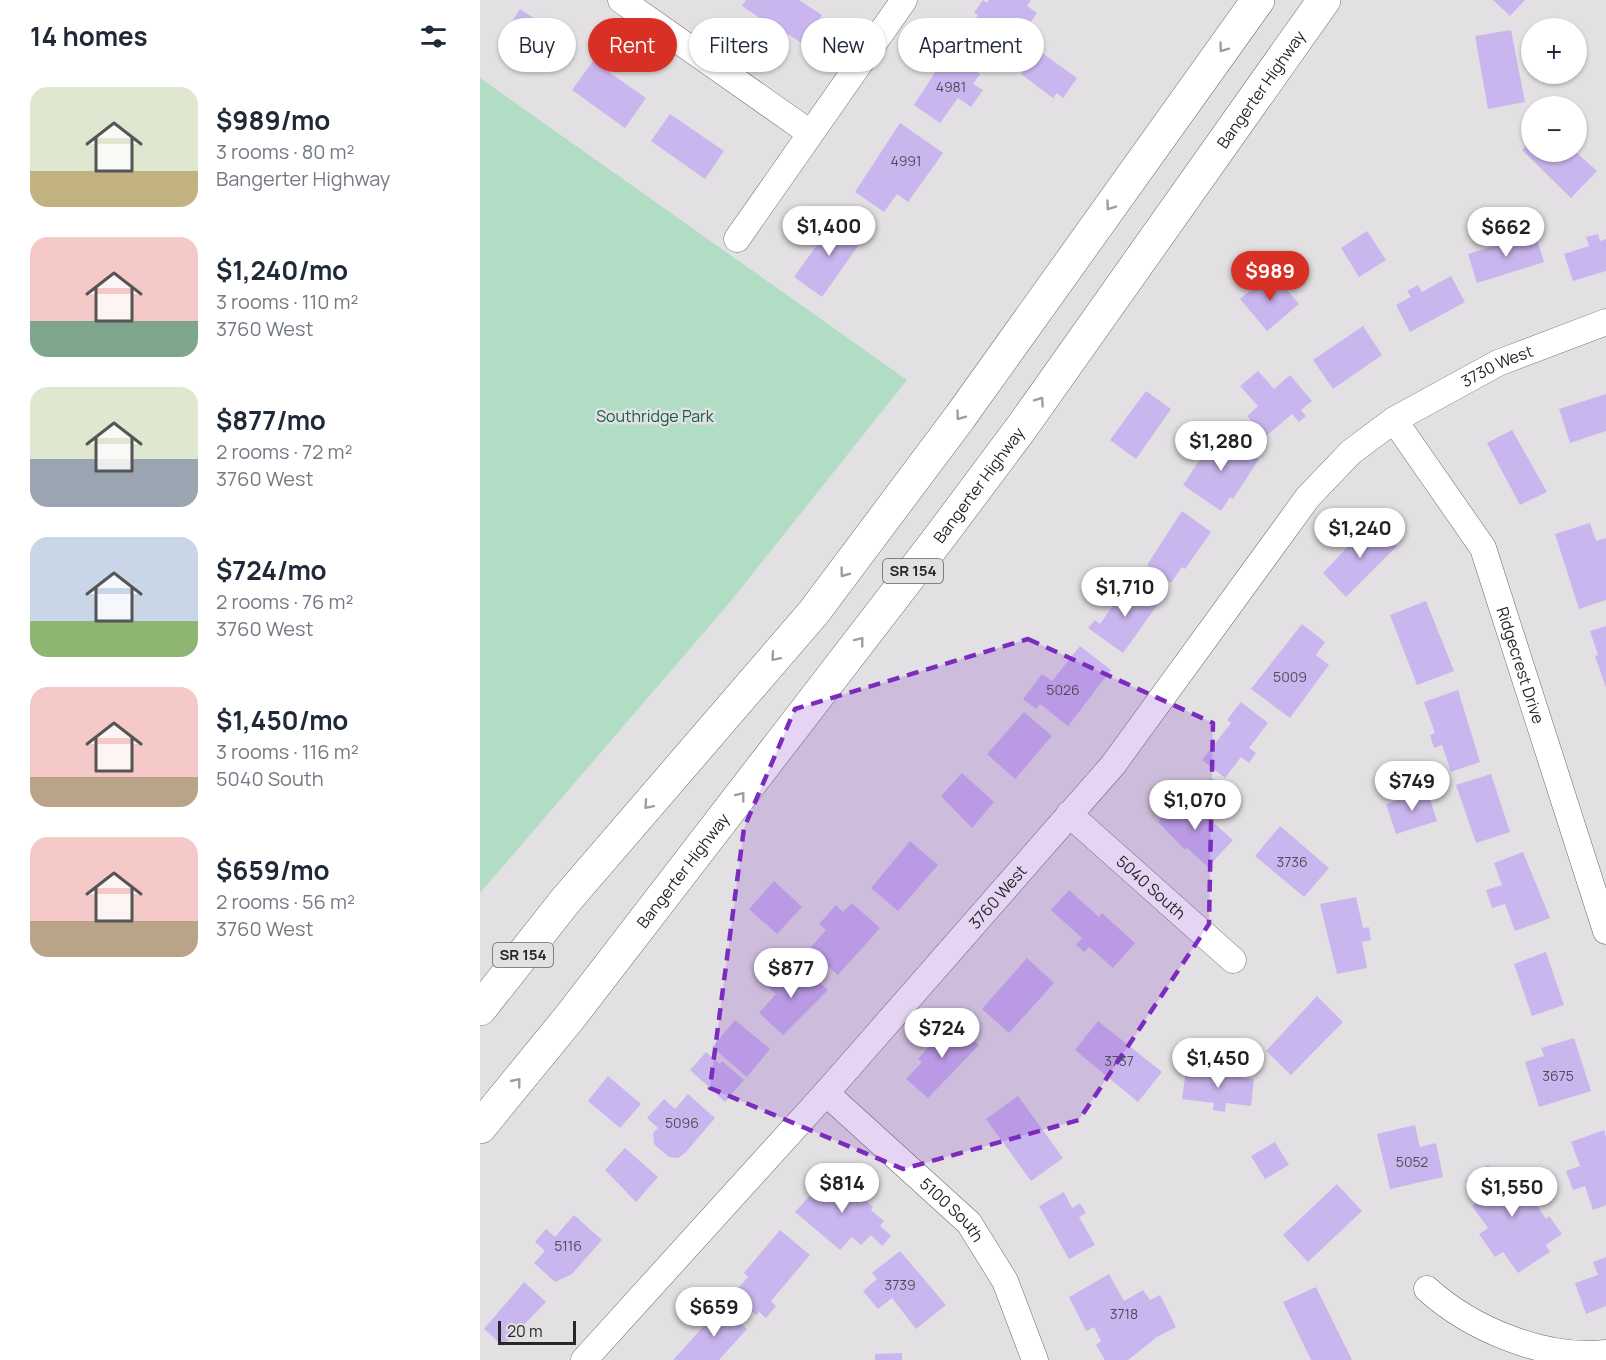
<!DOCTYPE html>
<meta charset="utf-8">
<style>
:root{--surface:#fff;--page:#f2f2f3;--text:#1f2937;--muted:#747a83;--accent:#d93025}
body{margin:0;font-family:Manrope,sans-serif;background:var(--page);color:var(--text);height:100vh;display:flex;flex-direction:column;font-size:22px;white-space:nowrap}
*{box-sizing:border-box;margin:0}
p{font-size:20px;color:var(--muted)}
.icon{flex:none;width:33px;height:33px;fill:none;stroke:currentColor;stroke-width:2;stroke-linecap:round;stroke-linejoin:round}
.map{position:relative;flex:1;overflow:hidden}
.drawer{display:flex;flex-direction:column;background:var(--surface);width:480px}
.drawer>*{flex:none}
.banner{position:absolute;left:18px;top:18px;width:570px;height:54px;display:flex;gap:12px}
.fabs{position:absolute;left:1041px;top:18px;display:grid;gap:12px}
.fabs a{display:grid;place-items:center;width:66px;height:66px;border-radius:50%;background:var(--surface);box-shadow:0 2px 4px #0004;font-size:30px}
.scale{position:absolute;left:18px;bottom:15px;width:78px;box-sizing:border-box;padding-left:6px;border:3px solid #282728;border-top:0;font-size:16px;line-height:21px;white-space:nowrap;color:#282728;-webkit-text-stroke:4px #e2e0e3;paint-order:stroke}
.price{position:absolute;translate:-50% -51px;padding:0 14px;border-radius:21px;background:#fff;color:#222;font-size:20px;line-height:39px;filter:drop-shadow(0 2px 3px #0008)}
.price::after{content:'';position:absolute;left:50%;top:36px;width:18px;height:14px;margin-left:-9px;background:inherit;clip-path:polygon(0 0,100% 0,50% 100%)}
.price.current{background:var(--accent);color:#fff}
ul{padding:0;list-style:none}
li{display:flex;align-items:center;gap:18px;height:150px;padding:0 30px}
li span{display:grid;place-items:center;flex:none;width:168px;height:120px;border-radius:18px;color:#555}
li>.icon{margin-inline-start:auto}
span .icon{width:72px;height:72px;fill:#fffc;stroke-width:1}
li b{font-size:26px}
h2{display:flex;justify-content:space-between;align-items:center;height:72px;padding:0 30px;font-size:26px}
.tag{padding:0 21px;border-radius:27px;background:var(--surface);box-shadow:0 2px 4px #0004;font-size:21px;line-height:54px}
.tag.current{background:var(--accent);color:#fff}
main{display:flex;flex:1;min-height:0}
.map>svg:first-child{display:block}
.green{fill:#b0ddc3}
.building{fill:#cab6ee}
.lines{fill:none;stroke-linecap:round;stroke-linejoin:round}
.minor-casing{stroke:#6d6b6e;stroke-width:27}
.motorway-casing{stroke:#6d6b6e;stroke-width:34}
.minor{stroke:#fff;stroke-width:26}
.motorway{stroke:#fff;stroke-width:33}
.oneway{stroke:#9e9e9e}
.marked{fill:#7b2cbf;fill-opacity:0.2;stroke:#7b2cbf;stroke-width:4.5;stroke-dasharray:12 8;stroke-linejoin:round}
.labels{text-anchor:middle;stroke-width:5;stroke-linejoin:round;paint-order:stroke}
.number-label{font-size:14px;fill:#504b5a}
.shield{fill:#e2e0e3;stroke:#605e60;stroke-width:1.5}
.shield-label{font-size:15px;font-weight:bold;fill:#282728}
.street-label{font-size:16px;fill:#282728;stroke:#e2e0e3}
.park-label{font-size:16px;fill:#156040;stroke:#e2e0e3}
</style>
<main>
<section class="drawer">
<h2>14 homes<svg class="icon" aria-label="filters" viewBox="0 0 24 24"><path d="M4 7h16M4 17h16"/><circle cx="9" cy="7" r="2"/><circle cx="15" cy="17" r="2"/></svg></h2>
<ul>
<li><span style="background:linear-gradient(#dfe7d0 70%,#c2b280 0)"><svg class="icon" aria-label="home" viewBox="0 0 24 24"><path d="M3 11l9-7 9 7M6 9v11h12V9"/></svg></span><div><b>$989/mo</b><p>3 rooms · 80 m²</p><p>Bangerter Highway</p></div></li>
<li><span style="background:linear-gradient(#f6c9c9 70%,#7fa58c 0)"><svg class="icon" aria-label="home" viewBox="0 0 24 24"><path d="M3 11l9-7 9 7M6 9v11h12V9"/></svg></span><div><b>$1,240/mo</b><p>3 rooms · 110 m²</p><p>3760 West</p></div></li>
<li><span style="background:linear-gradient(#dfe7d0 60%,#9aa5b1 0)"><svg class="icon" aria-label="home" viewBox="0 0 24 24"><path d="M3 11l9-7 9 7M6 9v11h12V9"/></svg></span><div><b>$877/mo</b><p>2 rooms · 72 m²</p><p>3760 West</p></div></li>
<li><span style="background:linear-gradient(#c9d6e8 70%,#8fb573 0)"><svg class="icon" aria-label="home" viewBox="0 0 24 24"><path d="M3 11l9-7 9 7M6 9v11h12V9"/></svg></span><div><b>$724/mo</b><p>2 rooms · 76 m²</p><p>3760 West</p></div></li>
<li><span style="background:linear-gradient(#f6c9c9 75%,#b9a48a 0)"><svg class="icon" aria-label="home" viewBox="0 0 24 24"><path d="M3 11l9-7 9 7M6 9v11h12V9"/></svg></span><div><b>$1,450/mo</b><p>3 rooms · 116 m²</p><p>5040 South</p></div></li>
<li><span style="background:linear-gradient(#f6c9c9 70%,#b9a48a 0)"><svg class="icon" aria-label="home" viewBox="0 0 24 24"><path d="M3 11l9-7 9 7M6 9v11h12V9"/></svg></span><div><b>$659/mo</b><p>2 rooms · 56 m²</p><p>3760 West</p></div></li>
</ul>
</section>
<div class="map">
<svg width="1126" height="1360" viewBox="0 0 1126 1360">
<rect width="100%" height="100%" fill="#e2e0e3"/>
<path class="green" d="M0 78 427 380 250 602 0 893Z"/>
<path class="building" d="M266 0H319L342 15 323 44 308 34 306 36 262 6Z
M503 0 507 3 509 0H551L547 6 557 13 540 38 529 30 514 52 486 33 498 15 494 13Z
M1013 0H1045L1030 16Z
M40 9 91 43 72 71 22 37Z
M1031 30 1045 102 1008 109 995 36Z
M558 50 597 78 583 98 577 93 573 98 541 74Z
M468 52 500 74 493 84 503 90 491 107 478 98 460 123 434 105Z
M113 61 166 98 145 128 92 90Z
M190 114 244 151 225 179 171 141Z
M420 123 463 153 428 202 417 194 404 212 375 192Z
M1052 140V152H1096L1117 171 1091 198 1042 150Z
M357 217 385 236 342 297 314 277Z
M887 231 906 260 879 277 861 248Z
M1055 233 1064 262 997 283 988 254Z
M1118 234 1120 241 1126 239V271L1093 281 1084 254 1109 246 1106 237Z
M792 272 819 304 787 331 760 299Z
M971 276 985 302 930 332 916 305 931 297 927 291 938 285 942 292Z
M883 326 902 355 853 389 833 360Z
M778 371 794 389 810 375 832 401 821 410 826 416 819 422 812 414 785 437 767 416 778 406 760 386Z
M666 391 691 409 656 459 630 440Z
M1126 394V431L1090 443 1079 409Z
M1032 430 1067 492 1040 505 1007 443Z
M738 432 779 459 753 499 750 497 741 511 703 485Z
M702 511 731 532 705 569 702 567 691 583 667 565Z
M892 521 917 546 866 597 843 573Z
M1110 523 1116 541 1126 538V600L1099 609 1075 534Z
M649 583 678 604 643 653 608 628 615 620 620 624Z
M946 601 974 671 937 685 910 615Z
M822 624 845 642 836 655 849 665 810 718 771 689Z
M1126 626V688L1115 656 1118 655 1110 631Z
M600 646 631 670 588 726 560 704 556 709 543 699 562 674 572 681Z
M978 690 1000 762 971 772 962 745 954 748 950 735 955 733 944 702Z
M761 702 788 723 769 748 776 753 769 763 761 757 745 778 722 760 751 723 747 720Z
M544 712 572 736 535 779 507 754Z
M482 773 514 802 492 828 461 796Z
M1011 774 1030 832 996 843 976 785Z
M947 790 957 821 916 834 906 804Z
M702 795 753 840 728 867 707 848 705 850 678 822Z
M800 826 849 868 824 897 775 856Z
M430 841 458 865 418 911 391 888Z
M1043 852 1070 918 1035 931 1025 904 1012 908 1006 890 1022 885 1014 863Z
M294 881 322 907 297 934 269 909Z
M589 890 619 917 622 913 655 943 633 968 609 947 604 952 596 945 602 938 571 910Z
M876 897 883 928 889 927 891 940 882 942 887 968 857 974 840 904Z
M372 903 400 928 358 975 329 949 346 930 339 924 356 905 363 912Z
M1066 952 1084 1005 1052 1016 1034 964Z
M547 958 574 983 529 1033 502 1009Z
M320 965 348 990 303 1035 279 1013 296 994 285 984 296 972 306 981Z
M837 996 863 1022 811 1075 786 1051Z
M255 1020 290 1049 267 1077 232 1047Z
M472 1021 499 1045 448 1098 426 1079 442 1062 438 1059Z
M618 1021 682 1072 658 1102 595 1050Z
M1094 1038 1111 1091 1059 1107 1045 1062 1064 1056 1061 1048Z
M226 1052 240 1064 242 1061 264 1080 245 1102 210 1070Z
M706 1070 774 1079 771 1106 746 1103 745 1112 733 1110 734 1103 702 1099Z
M128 1076 161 1104 140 1128 108 1101Z
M208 1094 235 1118 206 1152 198 1158 189 1157 174 1144 173 1133 178 1128 167 1118 184 1099 195 1109Z
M538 1096 583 1158 551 1181 506 1119Z
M935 1125 940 1147 956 1143 963 1177 910 1189 897 1134Z
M1124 1130 1126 1137V1205L1113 1210 1105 1186 1093 1190 1086 1171 1100 1166 1091 1142Z
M795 1142 809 1165 785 1179 771 1156Z
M145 1148 178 1177 156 1202 125 1170Z
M1008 1165 1022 1184 1040 1171 1056 1194 1051 1197 1066 1219 1069 1216 1082 1234 1066 1245 1070 1252 1038 1273 1023 1252 1015 1257 999 1234 1008 1228 992 1206 999 1201 985 1181Z
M353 1170 393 1207 391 1210 404 1221 400 1226 411 1236 402 1246 391 1235 381 1245 372 1237 360 1250 315 1212Z
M857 1184 882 1211 828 1262 803 1235Z
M584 1192 592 1208 600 1203 606 1213 599 1217 615 1245 589 1259 559 1206Z
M94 1215 122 1240 92 1274 75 1282 54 1263 65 1251 55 1242 66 1229 75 1237Z
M300 1230 330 1255 291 1301 296 1306 286 1318 279 1312 276 1315 252 1295 268 1277 264 1273Z
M420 1251 466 1305 436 1329 412 1298 398 1309 383 1291 397 1279 392 1273Z
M1126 1257V1306L1106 1314 1095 1283 1118 1275 1113 1262Z
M629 1274 644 1301 663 1290 670 1300 680 1295 696 1327 677 1337 648 1360H625L616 1345 621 1341 614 1327 606 1331 589 1297Z
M44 1282 66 1302 23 1346 4 1329Z
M836 1287 872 1360H831L803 1302Z
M242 1306 267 1329 239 1360H193Z
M422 1353V1360H395V1354Z"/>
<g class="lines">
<g class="minor-casing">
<g id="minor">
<path d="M141 0 330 133"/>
<path d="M257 239 424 0"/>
<path id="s1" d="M914 420 1003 548 1126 931"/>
<path id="s2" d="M589 814 753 960"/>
<path id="s3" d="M346 1093 489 1223 525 1281 555 1360"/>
<path d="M947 1289C991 1329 1065 1360 1126 1353"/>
<path id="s4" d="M104 1360 346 1093 633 765 828 497 871 452 914 420 1018 363 1126 322"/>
</g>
</g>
<g class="motorway-casing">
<g id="motorway">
<path d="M0 1009 86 900 334 612 480 417 778 0"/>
<path id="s5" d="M0 1127 90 1017 459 538 542 427 844 0"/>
</g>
</g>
<use href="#minor" class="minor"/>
<use href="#motorway" class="motorway"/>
</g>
<defs><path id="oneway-chevron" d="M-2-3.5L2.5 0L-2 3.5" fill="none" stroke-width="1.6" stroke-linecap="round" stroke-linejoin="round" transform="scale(1.5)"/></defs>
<g class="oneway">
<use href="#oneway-chevron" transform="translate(743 48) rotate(126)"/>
<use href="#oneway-chevron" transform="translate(630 206) rotate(125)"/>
<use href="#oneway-chevron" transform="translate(560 401) rotate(-55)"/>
<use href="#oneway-chevron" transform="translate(480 416) rotate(126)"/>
<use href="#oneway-chevron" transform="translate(364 573) rotate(127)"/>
<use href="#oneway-chevron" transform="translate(380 641) rotate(-52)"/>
<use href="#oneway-chevron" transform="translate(295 657) rotate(131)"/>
<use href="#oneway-chevron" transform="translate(261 796) rotate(-52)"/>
<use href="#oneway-chevron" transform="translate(168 805) rotate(131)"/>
<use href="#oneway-chevron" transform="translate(37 1082) rotate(-51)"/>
</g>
<path class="marked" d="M548 639 733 723 729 924 599 1120 423 1169 230 1088 264 828 315 709Z"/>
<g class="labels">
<g class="number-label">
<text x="471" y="92">4981</text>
<text x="426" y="166">4991</text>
<text x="810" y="682">5009</text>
<text x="583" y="695">5026</text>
<text x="812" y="867">3736</text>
<text x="639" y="1066">3737</text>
<text x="1078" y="1081">3675</text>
<text x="202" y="1128">5096</text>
<text x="932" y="1167">5052</text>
<text x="88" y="1251">5116</text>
<text x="420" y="1290">3739</text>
<text x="644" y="1319">3718</text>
</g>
<g class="shield">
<rect x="403" y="559" width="60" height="24" rx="4.5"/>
<rect x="13" y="943" width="60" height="24" rx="4.5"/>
</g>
<g class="shield-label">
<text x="433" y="576">SR 154</text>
<text x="43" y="960">SR 154</text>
</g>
<g class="street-label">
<text dy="6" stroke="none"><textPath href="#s5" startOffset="1299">Bangerter Highway</textPath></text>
<text dy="6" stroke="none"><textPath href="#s4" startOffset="1360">3730 West</textPath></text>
<text dy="6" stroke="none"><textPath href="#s5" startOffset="813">Bangerter Highway</textPath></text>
<text dy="6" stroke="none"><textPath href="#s1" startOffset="279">Ridgecrest Drive</textPath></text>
<text dy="6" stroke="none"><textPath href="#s5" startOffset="327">Bangerter Highway</textPath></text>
<text dy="6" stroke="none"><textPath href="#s2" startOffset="110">5040 South</textPath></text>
<text dy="6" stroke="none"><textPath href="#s4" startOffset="621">3760 West</textPath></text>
<text dy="6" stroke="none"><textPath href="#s3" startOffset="172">5100 South</textPath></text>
</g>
<g class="park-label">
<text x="175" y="422">Southridge Park</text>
</g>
</g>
</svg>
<div class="fabs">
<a>+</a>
<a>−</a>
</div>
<div class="scale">20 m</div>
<b class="price" style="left:349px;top:257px">$1,400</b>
<b class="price" style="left:1026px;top:258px">$662</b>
<b class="price current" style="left:790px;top:302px">$989</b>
<b class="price" style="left:741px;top:472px">$1,280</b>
<b class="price" style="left:880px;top:559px">$1,240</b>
<b class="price" style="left:645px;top:618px">$1,710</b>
<b class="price" style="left:932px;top:812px">$749</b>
<b class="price" style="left:715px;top:831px">$1,070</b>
<b class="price" style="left:311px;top:999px">$877</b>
<b class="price" style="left:462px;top:1059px">$724</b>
<b class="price" style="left:738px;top:1089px">$1,450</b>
<b class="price" style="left:362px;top:1214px">$814</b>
<b class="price" style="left:1032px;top:1218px">$1,550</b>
<b class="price" style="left:234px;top:1338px">$659</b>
<div class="banner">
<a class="tag">Buy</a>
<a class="tag current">Rent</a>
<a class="tag">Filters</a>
<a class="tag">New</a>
<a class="tag">Apartment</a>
</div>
</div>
</main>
